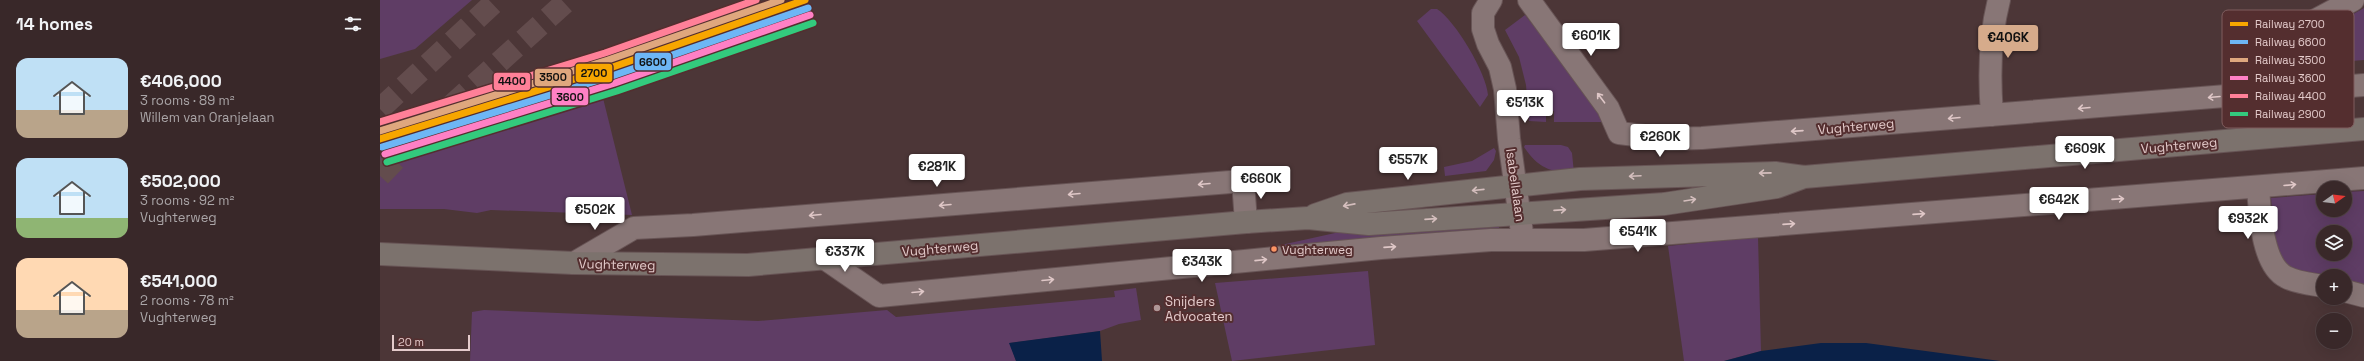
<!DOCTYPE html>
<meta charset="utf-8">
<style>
:root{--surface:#392829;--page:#403031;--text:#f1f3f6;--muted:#aba6a8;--line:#534446;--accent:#d6ab8b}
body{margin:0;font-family:"Space Grotesk",sans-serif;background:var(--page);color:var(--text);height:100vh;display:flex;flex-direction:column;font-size:15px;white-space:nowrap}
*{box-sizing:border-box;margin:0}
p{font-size:13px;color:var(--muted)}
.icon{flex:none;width:22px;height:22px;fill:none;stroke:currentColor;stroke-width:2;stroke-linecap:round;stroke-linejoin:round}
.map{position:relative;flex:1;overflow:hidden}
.drawer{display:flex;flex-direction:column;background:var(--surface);width:380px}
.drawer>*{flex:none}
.needle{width:26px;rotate:76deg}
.buttons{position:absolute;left:1936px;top:181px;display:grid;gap:8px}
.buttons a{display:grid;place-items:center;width:36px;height:36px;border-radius:50%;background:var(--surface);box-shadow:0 4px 16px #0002,0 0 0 1px var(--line);font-size:20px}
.scale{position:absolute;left:12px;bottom:10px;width:78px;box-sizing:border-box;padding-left:4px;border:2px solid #e4cbcb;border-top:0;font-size:11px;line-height:14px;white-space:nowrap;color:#e4cbcb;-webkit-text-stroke:3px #542e2f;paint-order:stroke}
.price{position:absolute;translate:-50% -34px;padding:0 9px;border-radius:4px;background:#fff;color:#222;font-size:13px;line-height:26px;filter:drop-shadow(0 1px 2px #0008)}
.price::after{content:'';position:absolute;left:50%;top:24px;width:12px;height:9px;margin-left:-6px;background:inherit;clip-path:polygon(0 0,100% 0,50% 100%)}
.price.current{background:var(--accent);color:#111}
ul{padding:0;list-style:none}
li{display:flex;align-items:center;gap:12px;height:100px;padding:0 16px}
li span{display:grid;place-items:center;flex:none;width:112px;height:80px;border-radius:12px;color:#555}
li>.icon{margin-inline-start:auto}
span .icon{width:48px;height:48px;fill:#fffc;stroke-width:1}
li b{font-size:17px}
h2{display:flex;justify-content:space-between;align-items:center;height:48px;padding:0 16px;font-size:17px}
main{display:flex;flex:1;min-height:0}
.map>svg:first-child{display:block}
.grass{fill:#5f3d65;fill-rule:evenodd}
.water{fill:#0a2148}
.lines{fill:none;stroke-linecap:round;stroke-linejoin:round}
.major-tunnel{stroke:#634c4d;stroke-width:22;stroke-dasharray:22 11;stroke-linecap:butt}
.minor-casing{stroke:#675455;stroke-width:24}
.major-casing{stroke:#675455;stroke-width:24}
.minor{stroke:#887676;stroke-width:22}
.major{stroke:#7c726d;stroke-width:22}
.rail-1-casing{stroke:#542e2f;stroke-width:10}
.rail-2-casing{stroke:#542e2f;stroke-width:10}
.rail-3-casing{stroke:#542e2f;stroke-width:10}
.rail-4-casing{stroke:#542e2f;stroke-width:10}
.rail-5-casing{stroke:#542e2f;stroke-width:10}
.rail-6-casing{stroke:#542e2f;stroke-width:10}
.rail-1{stroke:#f7a600;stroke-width:7}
.rail-2{stroke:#6db6f5;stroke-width:7}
.rail-3{stroke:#dfa77e;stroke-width:7}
.rail-4{stroke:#ff80c5;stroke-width:7}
.rail-5{stroke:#ff8098;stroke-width:7}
.rail-6{stroke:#33ca7d;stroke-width:7}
.oneway{stroke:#dfc7c7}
.oneway2{stroke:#d4bebd}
.bus-dot{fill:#fb9564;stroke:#542e2f;stroke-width:1.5}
.poi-dot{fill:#af9797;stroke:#542e2f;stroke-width:1.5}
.labels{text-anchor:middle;stroke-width:4;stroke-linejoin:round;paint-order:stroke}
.bus-label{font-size:12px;fill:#e4cbcb;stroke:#542e2f;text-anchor:start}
.street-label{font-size:13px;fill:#e4cbcb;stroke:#542e2f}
.poi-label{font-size:13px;fill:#e4cbcb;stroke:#542e2f;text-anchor:start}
.key{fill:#542e2f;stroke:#7f5d5e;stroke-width:1}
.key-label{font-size:11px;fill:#e4cbcb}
.line-badge{stroke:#542e2f;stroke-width:1.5}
.pale-badge-label{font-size:11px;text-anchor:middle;font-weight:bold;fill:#111}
</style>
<main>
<section class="drawer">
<h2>14 homes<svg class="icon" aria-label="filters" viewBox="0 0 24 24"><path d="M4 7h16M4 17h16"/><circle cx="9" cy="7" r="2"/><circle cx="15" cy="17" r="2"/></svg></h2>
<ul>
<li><span style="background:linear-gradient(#bfe0f5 65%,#b9a48a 0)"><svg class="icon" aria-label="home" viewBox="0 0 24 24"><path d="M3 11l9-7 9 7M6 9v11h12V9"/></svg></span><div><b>€406,000</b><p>3 rooms · 89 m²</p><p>Willem van Oranjelaan</p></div></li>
<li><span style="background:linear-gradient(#bfe0f5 75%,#8fb573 0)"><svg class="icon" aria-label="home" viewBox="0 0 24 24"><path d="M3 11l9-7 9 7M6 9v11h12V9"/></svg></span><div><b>€502,000</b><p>3 rooms · 92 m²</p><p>Vughterweg</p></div></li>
<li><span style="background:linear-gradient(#ffd9b3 65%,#b9a48a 0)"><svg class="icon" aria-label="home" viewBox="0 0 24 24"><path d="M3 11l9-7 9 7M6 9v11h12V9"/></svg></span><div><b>€541,000</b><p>2 rooms · 78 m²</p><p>Vughterweg</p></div></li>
</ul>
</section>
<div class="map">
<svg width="1984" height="361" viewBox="0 0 1984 361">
<rect width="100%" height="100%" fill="#4c3637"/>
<path class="grass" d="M0 0H92L35 49 0 59Z
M1984 8V60L1896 67 1939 33Z
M1051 9H1057C1075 20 1107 74 1108 95L1100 107 1037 21Z
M1145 15 1222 113V122H1174V111H1166V122L1149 121 1146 85 1139 57 1125 30Z
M221 90 252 215 111 210 97 213 64 209H0V155L75 133 76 136Z
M1145 145H1181L1188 147 1192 153 1194 173C1171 173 1157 167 1144 147Z
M1114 148 1116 151 1114 160 1106 171 1065 176 1064 167 1092 161Z
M1984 191V287L1965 281V276L1921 275 1899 259 1895 241 1891 198 1943 194V210H1965V192ZM1943 232H1965V254H1943Z
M1118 224 1120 231 902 253 901 245 964 231Z
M1378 237 1381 351 1344 361H1304L1288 246Z
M988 271 995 345 852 361 835 283Z
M756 288 761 320 739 324 720 331 630 343 636 361H90L92 312 104 310 378 321 507 310 516 317 735 297 734 291Z"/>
<path class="water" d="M720 331 722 361H636L629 343Z
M1441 343H1486L1620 361H1344L1381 351Z"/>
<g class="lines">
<path class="major-tunnel" d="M0 109 117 0
M0 176 42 132 188 0"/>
<g class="minor-casing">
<path id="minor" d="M1111 0 1103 13V29L1108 44 1120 67 1125 89 1129 139 1142 233
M1149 0 1228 108 1239 133 1289 139 1322 138 1984 85
M1874 94 1875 78 1883 61 1932 22 1973 0
M1612 115C1609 76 1609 38 1619 0
M1878 188C1880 213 1882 265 1906 277 1917 283 1932 284 1943 286
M444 258 499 296 1001 248 1111 240H1204L1984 178
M194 263 254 228 313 225 863 181 866 222
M1965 291 1984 296"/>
</g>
<g class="major-casing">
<path id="major" d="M935 215 967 204 1200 179 1395 173 1424 177 1984 129
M0 254 194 263 368 265 866 222 928 218 989 224 1284 204 1397 187 1424 177"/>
</g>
<use href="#minor" class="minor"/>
<use href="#major" class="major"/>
<g class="rail-1-casing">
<path id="rail-1" d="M0 139 230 68 425 0"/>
</g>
<g class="rail-2-casing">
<path id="rail-2" d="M2 147 232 76 428 8"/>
</g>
<g class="rail-3-casing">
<path id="rail-3" d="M0 131 228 60 401 0"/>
</g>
<g class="rail-4-casing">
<path id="rail-4" d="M5 154 235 83 430 15"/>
</g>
<g class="rail-5-casing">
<path id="rail-5" d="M0 122 225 53 376 0"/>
</g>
<g class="rail-6-casing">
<path id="rail-6" d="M7 162 237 91 433 23"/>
</g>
<use href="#rail-1" class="rail-1"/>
<use href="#rail-2" class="rail-2"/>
<use href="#rail-3" class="rail-3"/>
<use href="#rail-4" class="rail-4"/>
<use href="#rail-5" class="rail-5"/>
<use href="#rail-6" class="rail-6"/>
</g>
<defs><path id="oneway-shaft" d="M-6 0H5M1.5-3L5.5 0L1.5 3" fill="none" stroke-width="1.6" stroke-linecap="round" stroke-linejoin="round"/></defs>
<g class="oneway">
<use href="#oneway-shaft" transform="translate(1834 97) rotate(175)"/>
<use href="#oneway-shaft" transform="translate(1221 98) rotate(-127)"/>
<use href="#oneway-shaft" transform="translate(1704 108) rotate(175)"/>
<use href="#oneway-shaft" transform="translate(1574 118) rotate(175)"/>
<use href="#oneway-shaft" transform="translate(1417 131) rotate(176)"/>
<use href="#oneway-shaft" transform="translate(824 184) rotate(175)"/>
<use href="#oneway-shaft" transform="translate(1910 185) rotate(-5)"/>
<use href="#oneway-shaft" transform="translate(694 194) rotate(175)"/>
<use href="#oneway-shaft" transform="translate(1738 199) rotate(-4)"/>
<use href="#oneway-shaft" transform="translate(565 205) rotate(175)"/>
<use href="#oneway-shaft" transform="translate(1539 214) rotate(-4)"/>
<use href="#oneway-shaft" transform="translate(435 215) rotate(175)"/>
<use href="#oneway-shaft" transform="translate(1409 224) rotate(-4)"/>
<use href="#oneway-shaft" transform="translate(1010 247) rotate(-4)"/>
<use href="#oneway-shaft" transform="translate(881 260) rotate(-6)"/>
<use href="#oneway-shaft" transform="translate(668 280) rotate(-5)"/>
<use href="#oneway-shaft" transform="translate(538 292) rotate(-5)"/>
</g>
<g class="oneway2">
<use href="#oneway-shaft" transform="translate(1385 173) rotate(179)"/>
<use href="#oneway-shaft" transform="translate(1255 176) rotate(177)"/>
<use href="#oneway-shaft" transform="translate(1098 190) rotate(174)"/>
<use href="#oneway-shaft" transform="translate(1310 200) rotate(-9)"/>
<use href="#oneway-shaft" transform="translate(969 205) rotate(169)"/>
<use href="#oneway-shaft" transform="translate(1180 210) rotate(-4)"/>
<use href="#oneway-shaft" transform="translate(1051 219) rotate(-4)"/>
</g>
<circle class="bus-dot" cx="894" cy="249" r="3.5"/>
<circle class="poi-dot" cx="777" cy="308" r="4"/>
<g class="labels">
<g class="bus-label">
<text x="902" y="254">Vughterweg</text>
</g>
<g class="street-label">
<text transform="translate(1476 126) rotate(-5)" y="5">Vughterweg</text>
<text transform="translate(1799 145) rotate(-5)" y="5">Vughterweg</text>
<text transform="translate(1136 185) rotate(82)" y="5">Isabellalaan</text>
<text transform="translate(560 248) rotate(-5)" y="5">Vughterweg</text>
<text transform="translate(237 264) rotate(1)" y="5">Vughterweg</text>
</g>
<g class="poi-label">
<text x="785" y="306">Snijders<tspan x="785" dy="15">Advocaten</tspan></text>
</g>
</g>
<rect x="1842" y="10" width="132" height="118" rx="6" class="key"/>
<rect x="1850" y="22" width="18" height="4" fill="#f7a600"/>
<rect x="1850" y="40" width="18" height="4" fill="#6db6f5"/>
<rect x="1850" y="58" width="18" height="4" fill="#dfa77e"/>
<rect x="1850" y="76" width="18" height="4" fill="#ff80c5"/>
<rect x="1850" y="94" width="18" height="4" fill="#ff8098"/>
<rect x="1850" y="112" width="18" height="4" fill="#33ca7d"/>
<g class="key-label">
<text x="1875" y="28">Railway 2700</text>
<text x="1875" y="46">Railway 6600</text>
<text x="1875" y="64">Railway 3500</text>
<text x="1875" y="82">Railway 3600</text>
<text x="1875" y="100">Railway 4400</text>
<text x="1875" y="118">Railway 2900</text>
</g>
<g class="line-badge">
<rect x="254" y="52" width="38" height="19" rx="4" fill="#6db6f5"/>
<rect x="195" y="63" width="38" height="20" rx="4" fill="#f7a600"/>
<rect x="154" y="68" width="38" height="19" rx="4" fill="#dfa77e"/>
<rect x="113" y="72" width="38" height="19" rx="4" fill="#ff8098"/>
<rect x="171" y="87" width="38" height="19" rx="4" fill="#ff80c5"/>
</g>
<g class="pale-badge-label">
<text x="273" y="66">6600</text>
<text x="214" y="77">2700</text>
<text x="173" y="81">3500</text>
<text x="132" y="85">4400</text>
<text x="190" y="101">3600</text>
</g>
</svg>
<div class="buttons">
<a><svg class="needle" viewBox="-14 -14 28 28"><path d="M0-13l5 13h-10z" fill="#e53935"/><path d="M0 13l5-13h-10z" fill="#aba6a8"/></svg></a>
<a><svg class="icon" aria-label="layers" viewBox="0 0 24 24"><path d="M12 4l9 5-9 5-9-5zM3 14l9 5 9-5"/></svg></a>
<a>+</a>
<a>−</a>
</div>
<div class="scale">20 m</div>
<b class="price" style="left:1211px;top:57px">€601K</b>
<b class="price current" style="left:1628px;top:59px">€406K</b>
<b class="price" style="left:1145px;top:124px">€513K</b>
<b class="price" style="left:1280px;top:158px">€260K</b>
<b class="price" style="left:1705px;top:170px">€609K</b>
<b class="price" style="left:1028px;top:181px">€557K</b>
<b class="price" style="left:557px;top:188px">€281K</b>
<b class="price" style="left:881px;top:200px">€660K</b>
<b class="price" style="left:1679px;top:221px">€642K</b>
<b class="price" style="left:215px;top:231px">€502K</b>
<b class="price" style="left:1868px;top:240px">€932K</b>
<b class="price" style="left:1258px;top:253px">€541K</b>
<b class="price" style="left:465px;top:273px">€337K</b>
<b class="price" style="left:822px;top:283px">€343K</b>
</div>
</main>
